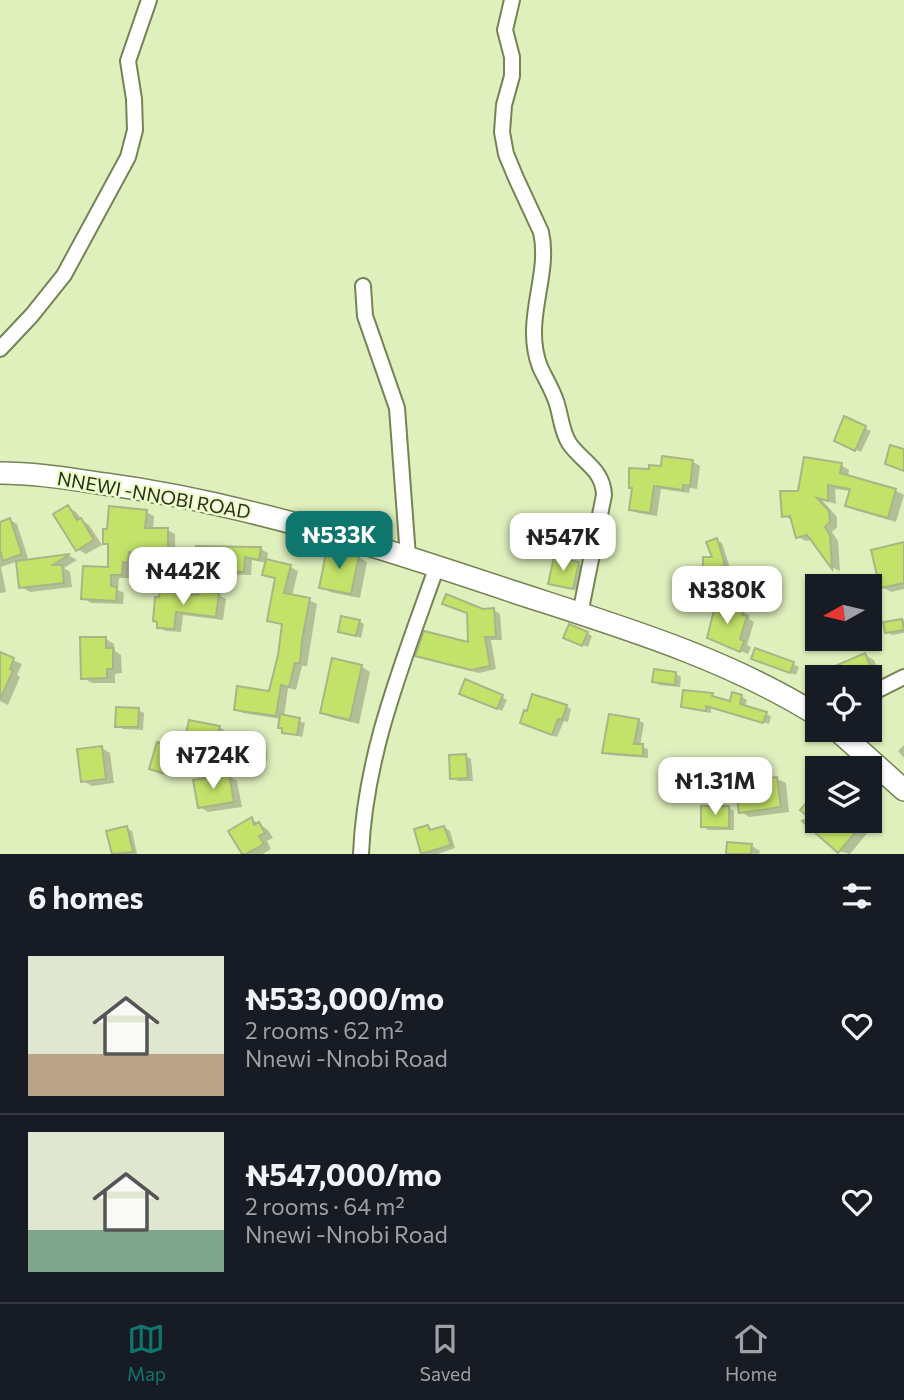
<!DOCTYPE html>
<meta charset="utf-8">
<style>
:root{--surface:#171b24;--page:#20242c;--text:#f1f3f6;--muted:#9ea1a6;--line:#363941;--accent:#0f766e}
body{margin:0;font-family:Commissioner,sans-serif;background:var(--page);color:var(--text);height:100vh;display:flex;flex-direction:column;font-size:26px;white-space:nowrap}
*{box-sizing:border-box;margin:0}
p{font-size:23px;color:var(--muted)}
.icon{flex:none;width:38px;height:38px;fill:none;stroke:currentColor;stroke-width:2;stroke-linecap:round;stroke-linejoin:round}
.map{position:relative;height:854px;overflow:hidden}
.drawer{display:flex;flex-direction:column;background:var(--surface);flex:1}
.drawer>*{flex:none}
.needle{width:46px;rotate:262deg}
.buttons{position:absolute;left:805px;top:574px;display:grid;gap:14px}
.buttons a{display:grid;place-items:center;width:77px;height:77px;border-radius:0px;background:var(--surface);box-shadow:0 2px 5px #0004;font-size:35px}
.price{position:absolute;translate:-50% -60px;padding:0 16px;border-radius:14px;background:#fff;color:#222;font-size:23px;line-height:46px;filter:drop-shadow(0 2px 4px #0008)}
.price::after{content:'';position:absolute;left:50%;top:42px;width:21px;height:16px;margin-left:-10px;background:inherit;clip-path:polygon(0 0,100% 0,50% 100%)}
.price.on{background:var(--accent);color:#fff}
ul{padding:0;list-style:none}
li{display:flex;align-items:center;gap:21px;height:175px;padding:0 28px}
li+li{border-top:2px solid var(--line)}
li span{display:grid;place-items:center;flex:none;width:196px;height:140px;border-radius:0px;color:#555}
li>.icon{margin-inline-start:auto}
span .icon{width:84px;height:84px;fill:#fffc;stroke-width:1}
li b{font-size:30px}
h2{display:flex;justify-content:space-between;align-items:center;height:84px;padding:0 28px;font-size:30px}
.tab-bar{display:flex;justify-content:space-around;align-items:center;height:98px;border-top:2px solid var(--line);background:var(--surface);font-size:19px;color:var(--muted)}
.tab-bar a{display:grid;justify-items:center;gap:4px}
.tab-bar .on{color:var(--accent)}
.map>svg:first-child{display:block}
.shadow{fill:#0003}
.building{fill:#c3e26a;stroke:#a8b685;stroke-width:2}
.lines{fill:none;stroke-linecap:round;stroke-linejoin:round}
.street-casing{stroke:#768354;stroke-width:18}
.secondary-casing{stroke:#768354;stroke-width:24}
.street{stroke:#fff;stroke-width:14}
.secondary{stroke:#fff;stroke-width:21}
.labels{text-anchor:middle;stroke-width:5;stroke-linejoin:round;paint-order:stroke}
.street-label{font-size:19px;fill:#2a301c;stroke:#edfdca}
</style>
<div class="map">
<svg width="904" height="854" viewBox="0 0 904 854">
<rect width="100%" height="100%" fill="#e0f0bd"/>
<path class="shadow" d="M845 419 871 431 861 452 841 443Z
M663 458 693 462 700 466 697 489 690 488 689 493 661 489 657 516 638 513 631 509 634 489 630 487 662 468Z
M841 465 849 470 848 477 896 491 904 495 896 522 855 510 847 505 851 491 835 489 836 504 822 500 837 517V527L832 532 838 541 840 571 833 568 813 539 806 541 797 536 792 520 784 516 800 492Z
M68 507 76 512 82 520 89 525 102 545 86 554 77 549Z
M146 512 154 516 153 530H167L175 534V554H198V548L261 549 268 553 267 561 290 567 298 571 292 596 309 600 317 604 307 666H302L296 690 288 688 284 717 305 723 302 737 284 732 281 719 243 713 235 709 270 693 280 656 284 626 269 620 277 580 264 574 267 563 252 560 251 575 200 574V576L166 577 159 573 158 556 136 555V566L130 565 129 578H119L118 590 124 593 123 604 91 603 83 598 109 569 110 546 105 543Z
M10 520 17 524 28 558 20 562 70 556 77 560 64 568 70 572 72 587 30 592 21 587 18 561 1 567 6 592 0 593V524Z
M716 540 722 543 729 565V588L709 587 704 585 714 559Z
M904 545V589L891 592 882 587Z
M358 557 367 562 360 598 330 592 321 587Z
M578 564 584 567 579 591 550 583Z
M219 595 226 599 223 620 183 615 181 632 166 631 158 627 159 623 199 596Z
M451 607 494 610 500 614 502 640H491L496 669 479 673 424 659 417 655 470 644 468 614Z
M743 612 750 616 749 619 754 622 747 645 751 647 748 654 716 642Z
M904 620V633L892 635 887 632 885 623Z
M359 621 364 624 361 638 340 631Z
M587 633 592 636 588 647 571 640Z
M106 639 114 644 115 651 121 655 122 673 115 674V683H92L83 678Z
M0 654 22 664 17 675 20 677 8 705 0 701Z
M865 655 874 660 883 682 870 688V677H827L825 673Z
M759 661 793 664 799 667 796 675Z
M362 667 370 672 359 724 330 717 322 712Z
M655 671 676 674 681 677 680 687 659 685 654 681Z
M712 695 731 703 733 695 742 697 747 700 745 707 771 716 769 724 711 708V713L688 709 682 706Z
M466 696 502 697 507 700 502 711Z
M566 706 571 709 568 722 564 721 557 737 527 725Z
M138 710 144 713 143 730 123 729 117 726Z
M638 720 644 723 640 746 648 749V758L609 755 604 752Z
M219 727 224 730 223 735 231 738 230 745 221 744 219 752 189 744Z
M260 742 266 745 267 761 242 762 236 759Z
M904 745V758L898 751Z
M102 748 110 753 114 783 92 786 83 781Z
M179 751 185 754 178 777 156 771Z
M466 756 471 759 473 781H458L452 778Z
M726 769 731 773 733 780 768 775 786 783 789 812 749 817 740 811 737 788 706 793 701 790Z
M229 776 237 781 242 807 208 812 200 807Z
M817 793V821H862L860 823 869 831 850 854 839 851 803 810Z
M729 808 734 811V830H708L703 826Z
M252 819 268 830 273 838 267 841 271 849 263 854H244Z
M428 827 435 831 444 827 450 831 455 848 438 854H423L416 830Z
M126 828 132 831 137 854H113L108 832Z
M752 846 760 851 759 854H727Z"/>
<path class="building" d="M844 416 866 426 855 451 834 441Z
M890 445 904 449V471L885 464Z
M662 456 693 460 690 486 683 485V490L654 486 650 513 629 510 632 488H629V468L649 469V465L661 466Z
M804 457 842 463 840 473 896 489 888 518 845 506 850 489 828 485V501L817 498 829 511 830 522 825 527 830 535 832 569 807 535 796 538 790 516 782 517 780 491H798Z
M68 505 77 520 81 518 94 540 76 551 53 514Z
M109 506 147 510 145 528H168V553L196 552V546L261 547 259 560 245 557 244 572 193 571V573L157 574V553L129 552 128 563 123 562 122 575H111V586L117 587 116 601 81 599 83 566 108 567V544H103V529H107Z
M10 518 22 554 3 561 0 550V522Z
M717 538 724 561V586H703V557H712L706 542Z
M904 542V583L880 588 871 550Z
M327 548 359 556 351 594 319 588Z
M70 554 53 565H62L64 583 19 588 16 561Z
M554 557 579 562 573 589 548 584Z
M266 559 291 565 284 593 310 598 302 640 300 663H295L289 687 281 685 276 716 234 710 237 686 269 691 278 655 282 624 267 621 275 578 262 575Z
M198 590 219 593 216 617 176 612 174 629 157 628V622L153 621 155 597H159L160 591 198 595Z
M446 594 483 609 494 608 496 637H485L490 666 471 670 415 656 424 631 468 642 467 613 442 604Z
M716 602 743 610 742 615 747 616 740 639 744 641 740 652 707 638Z
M341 616 360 620 356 636 338 632Z
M902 619 904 630 885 633 883 622Z
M569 624 588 632 582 646 563 638Z
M80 637H106V648H113V669H107V678L81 679Z
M755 648 794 662 790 673 751 659Z
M0 652 14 658 10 669 13 671 0 699Z
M865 653 875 677H810Z
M332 658 362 665 350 720 320 713Z
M654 669 676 672 675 685 652 682Z
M465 679 503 695 497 709 459 694Z
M683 690 713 693 712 696 730 701 732 692 742 695 740 704 767 712 763 723 706 706V711L681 707Z
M532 694 567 705 562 720 558 719 552 735 520 723 524 710 527 711Z
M116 707 139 708 138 727H115Z
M280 714 300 718 297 735 282 733V728H278Z
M609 714 639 719 634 744H643V756L602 753Z
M189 720 220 726 218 732 227 734 225 744 216 743 214 751 188 745 186 734Z
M261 740 262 759 234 760 233 742Z
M157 742 180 749 172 776 149 769Z
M102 746 106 779 81 782 77 749Z
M466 754 468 778 450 779 449 755Z
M726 768 730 786 699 791 696 773Z
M229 774 234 802 198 808 193 780Z
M768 774 769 778 777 777 781 807 739 813 734 778Z
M817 791V821H856L862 825 838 853 802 821 809 818 800 810Z
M701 806H729V828L701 827Z
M252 817 254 825 259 822 265 833 259 836 264 844 246 854H242L228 831Z
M428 825 430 830 444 826 451 845 421 854 414 829Z
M127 826 133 852 112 854 106 831Z
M727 842 752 844 751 854H726Z"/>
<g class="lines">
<g class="street-casing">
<path id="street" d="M512 0 505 30 512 57V76L504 105 502 132 506 154 516 178 541 232C551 276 522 320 540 367 545 378 552 389 556 401 561 415 561 430 569 443 582 462 603 469 604 495L580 614
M363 286 365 316 397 408 408 557
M0 349 32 315 64 275 128 157 135 130 134 99 128 61 149 0
M870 694 904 677
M361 854C365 753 404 660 437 566"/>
</g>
<g class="secondary-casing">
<path id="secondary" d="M0 473C36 473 70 479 105 484 245 503 380 547 514 592 618 626 724 657 817 715
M837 730 904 790"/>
</g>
<use href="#street" class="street"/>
<use href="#secondary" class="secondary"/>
</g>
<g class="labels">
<g class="street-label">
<text transform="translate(154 495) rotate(10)" y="7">NNEWI -NNOBI ROAD</text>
</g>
</g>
</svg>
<div class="buttons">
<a><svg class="needle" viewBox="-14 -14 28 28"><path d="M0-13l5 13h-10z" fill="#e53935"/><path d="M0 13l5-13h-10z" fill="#9ea1a6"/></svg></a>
<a><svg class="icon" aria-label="locate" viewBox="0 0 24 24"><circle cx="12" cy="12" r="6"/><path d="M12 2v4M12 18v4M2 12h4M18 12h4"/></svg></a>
<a><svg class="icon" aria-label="layers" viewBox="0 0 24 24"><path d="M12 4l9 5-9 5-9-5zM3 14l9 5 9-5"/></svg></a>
</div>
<b class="price on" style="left:339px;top:571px">₦533K</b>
<b class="price" style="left:563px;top:573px">₦547K</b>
<b class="price" style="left:183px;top:607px">₦442K</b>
<b class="price" style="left:727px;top:626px">₦380K</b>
<b class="price" style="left:213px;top:791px">₦724K</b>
<b class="price" style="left:715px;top:817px">₦1.31M</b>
</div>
<section class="drawer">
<h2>6 homes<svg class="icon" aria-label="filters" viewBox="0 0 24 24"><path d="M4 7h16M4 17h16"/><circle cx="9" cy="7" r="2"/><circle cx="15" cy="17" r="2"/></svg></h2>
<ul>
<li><span style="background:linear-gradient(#dfe7d0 70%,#b9a48a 0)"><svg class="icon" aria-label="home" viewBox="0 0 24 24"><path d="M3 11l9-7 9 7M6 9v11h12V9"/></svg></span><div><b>₦533,000/mo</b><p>2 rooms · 62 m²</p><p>Nnewi -Nnobi Road</p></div><svg class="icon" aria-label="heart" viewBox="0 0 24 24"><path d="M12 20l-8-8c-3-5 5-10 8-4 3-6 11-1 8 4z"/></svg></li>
<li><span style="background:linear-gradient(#dfe7d0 70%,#7fa58c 0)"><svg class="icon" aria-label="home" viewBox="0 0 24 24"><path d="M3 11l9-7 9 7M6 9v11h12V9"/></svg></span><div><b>₦547,000/mo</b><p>2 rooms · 64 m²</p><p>Nnewi -Nnobi Road</p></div><svg class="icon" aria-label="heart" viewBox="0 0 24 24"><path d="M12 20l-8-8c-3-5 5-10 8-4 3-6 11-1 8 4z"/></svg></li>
</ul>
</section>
<nav class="tab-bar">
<a class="on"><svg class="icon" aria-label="map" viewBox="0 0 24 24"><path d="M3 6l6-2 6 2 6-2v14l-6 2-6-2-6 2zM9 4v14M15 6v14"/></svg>Map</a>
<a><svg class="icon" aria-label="saved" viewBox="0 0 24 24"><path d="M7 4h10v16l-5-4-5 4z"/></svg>Saved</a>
<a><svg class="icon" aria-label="home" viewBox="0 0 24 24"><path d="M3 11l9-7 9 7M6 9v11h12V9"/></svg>Home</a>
</nav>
